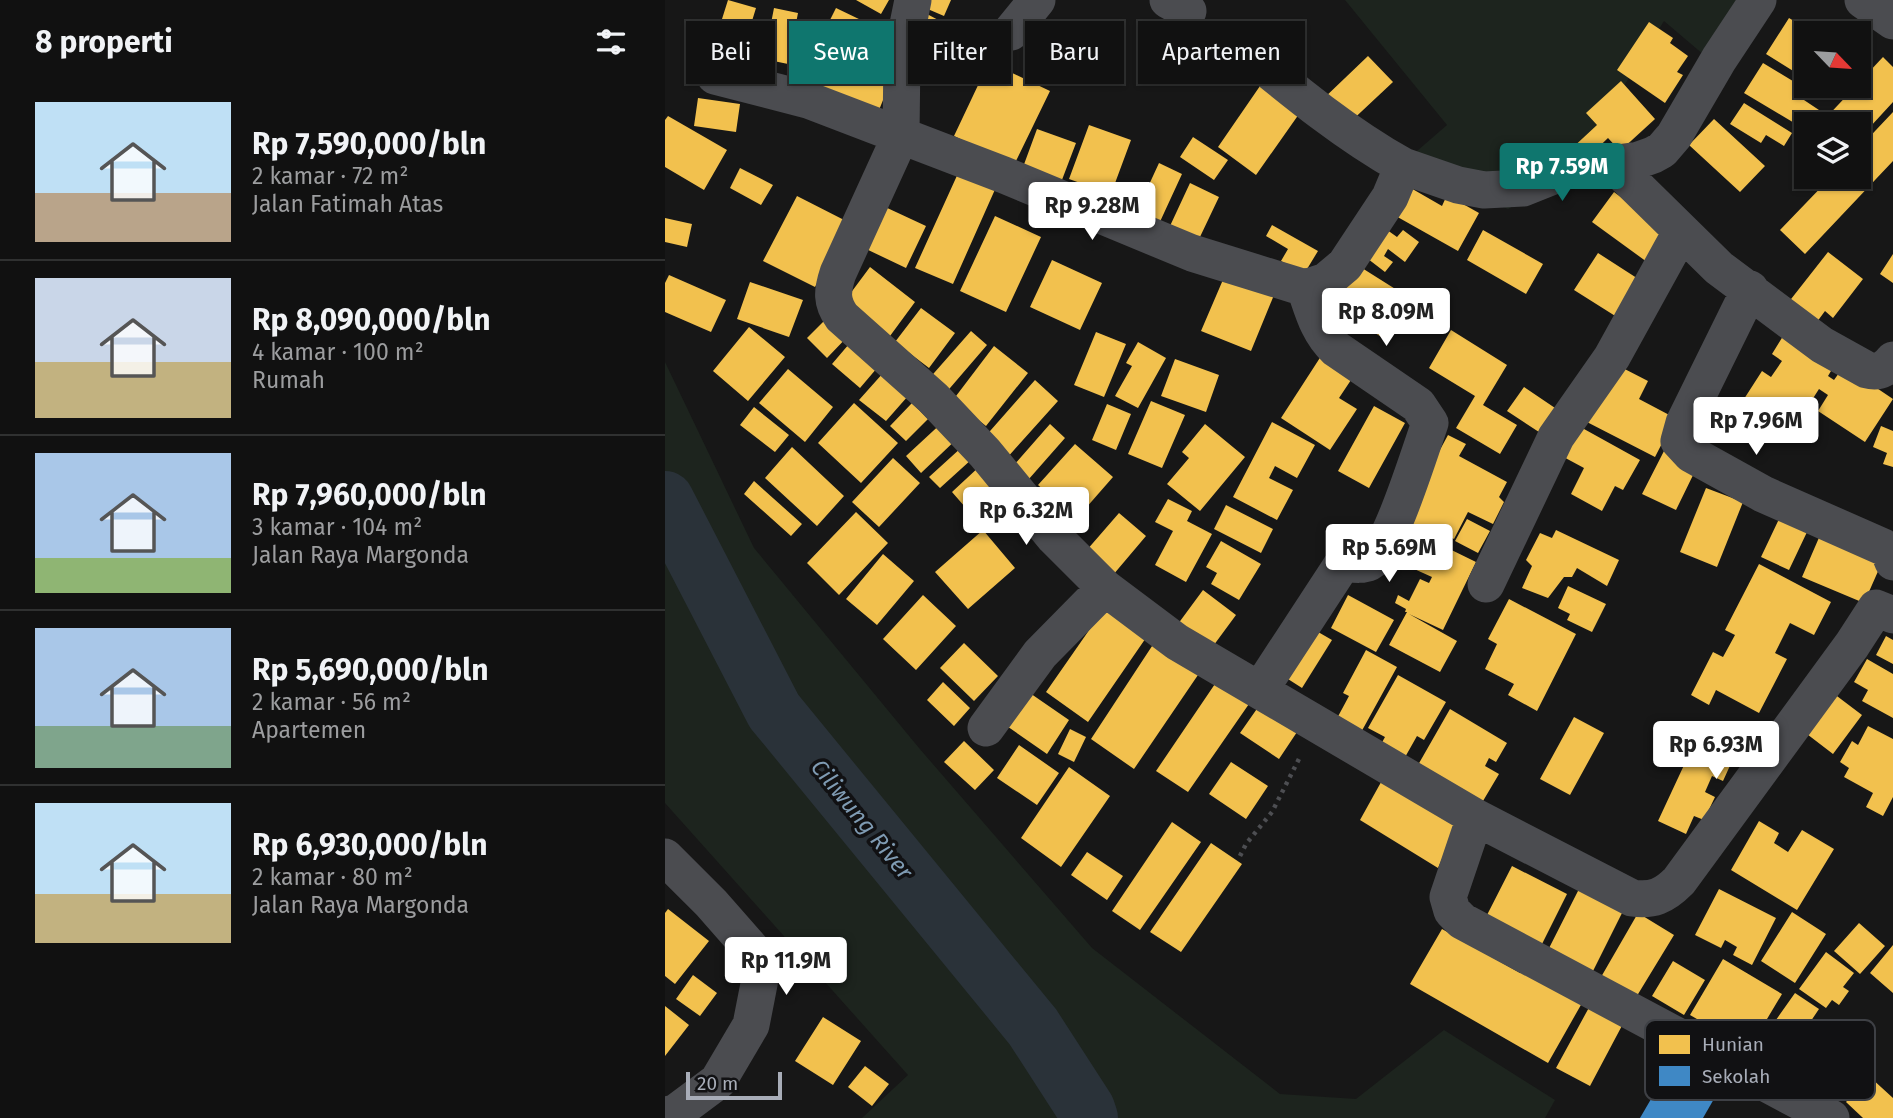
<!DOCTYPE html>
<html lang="id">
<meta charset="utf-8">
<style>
:root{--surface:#111;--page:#1a1a1a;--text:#f1f3f6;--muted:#9c9d9f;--line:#303131;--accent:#0f766e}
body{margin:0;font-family:"Fira Sans",sans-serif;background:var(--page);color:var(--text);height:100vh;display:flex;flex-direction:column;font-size:26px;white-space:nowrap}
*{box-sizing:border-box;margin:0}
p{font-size:23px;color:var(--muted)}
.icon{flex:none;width:38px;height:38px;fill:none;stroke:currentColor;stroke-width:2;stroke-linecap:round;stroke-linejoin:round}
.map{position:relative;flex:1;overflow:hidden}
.drawer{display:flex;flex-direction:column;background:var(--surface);width:665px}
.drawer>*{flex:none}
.banner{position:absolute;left:21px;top:21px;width:665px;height:63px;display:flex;gap:14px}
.needle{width:46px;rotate:115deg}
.controls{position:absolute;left:1129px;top:21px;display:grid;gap:14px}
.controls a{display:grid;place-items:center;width:77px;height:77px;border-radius:0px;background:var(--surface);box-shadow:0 2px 5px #0004,0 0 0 2px var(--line);font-size:35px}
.scale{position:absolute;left:21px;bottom:18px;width:96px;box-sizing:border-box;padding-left:7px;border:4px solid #a8adb8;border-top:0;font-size:19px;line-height:24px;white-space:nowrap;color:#a8adb8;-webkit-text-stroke:5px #111113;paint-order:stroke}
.price{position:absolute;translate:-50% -60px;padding:0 16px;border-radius:7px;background:#fff;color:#222;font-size:23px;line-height:46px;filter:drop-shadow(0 2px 4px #0008)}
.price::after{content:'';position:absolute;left:50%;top:42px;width:21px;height:16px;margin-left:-10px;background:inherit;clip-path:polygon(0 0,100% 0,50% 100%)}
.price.on{background:var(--accent);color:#fff}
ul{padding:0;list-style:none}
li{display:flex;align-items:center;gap:21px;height:175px;padding:0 35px}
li+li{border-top:2px solid var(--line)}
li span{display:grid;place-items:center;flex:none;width:196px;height:140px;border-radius:0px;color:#555}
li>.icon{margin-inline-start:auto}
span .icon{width:84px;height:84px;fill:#fffc;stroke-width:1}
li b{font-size:30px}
h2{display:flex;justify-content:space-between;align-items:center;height:84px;padding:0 35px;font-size:30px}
.pill{padding:0 24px;border-radius:0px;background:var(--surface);box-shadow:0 2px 5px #0004,0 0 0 2px var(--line);font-size:24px;line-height:63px}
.pill.on{background:var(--accent);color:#fff}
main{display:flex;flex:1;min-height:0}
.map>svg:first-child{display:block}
.green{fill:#1d241e}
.homes{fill:#f2c14e}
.schools{fill:#3f88c5}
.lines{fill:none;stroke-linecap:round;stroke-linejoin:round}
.river{stroke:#2a3239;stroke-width:58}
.path{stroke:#4d4e52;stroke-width:4.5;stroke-dasharray:3.5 5;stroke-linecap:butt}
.street{stroke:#4b4c50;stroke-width:37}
.labels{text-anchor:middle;stroke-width:7;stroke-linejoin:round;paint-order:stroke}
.water-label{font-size:23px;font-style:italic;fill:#7f9bb3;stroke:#111113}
.key{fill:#111113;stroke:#3e4045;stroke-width:2}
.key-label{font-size:19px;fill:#a8adb8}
</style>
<main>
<section class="drawer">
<h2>8 properti<svg class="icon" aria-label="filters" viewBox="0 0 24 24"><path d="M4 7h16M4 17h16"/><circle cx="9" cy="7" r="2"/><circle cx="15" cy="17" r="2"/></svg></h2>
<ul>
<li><span style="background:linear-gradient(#bfe0f5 65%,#b9a48a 0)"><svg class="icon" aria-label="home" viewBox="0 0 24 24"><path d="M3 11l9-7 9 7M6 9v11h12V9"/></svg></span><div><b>Rp 7,590,000/bln</b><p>2 kamar · 72 m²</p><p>Jalan Fatimah Atas</p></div></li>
<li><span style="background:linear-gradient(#c9d6e8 60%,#c2b280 0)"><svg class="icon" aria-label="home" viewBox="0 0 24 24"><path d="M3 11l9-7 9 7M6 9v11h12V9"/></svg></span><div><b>Rp 8,090,000/bln</b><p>4 kamar · 100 m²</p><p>Rumah</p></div></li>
<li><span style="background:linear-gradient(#a9c7e8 75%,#8fb573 0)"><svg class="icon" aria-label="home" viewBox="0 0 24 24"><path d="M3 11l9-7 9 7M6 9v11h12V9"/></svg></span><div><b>Rp 7,960,000/bln</b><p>3 kamar · 104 m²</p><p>Jalan Raya Margonda</p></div></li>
<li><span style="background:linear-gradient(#a9c7e8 70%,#7fa58c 0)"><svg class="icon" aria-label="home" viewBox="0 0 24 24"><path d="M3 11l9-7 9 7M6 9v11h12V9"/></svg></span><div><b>Rp 5,690,000/bln</b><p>2 kamar · 56 m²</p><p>Apartemen</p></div></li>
<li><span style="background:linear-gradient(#bfe0f5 65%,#c2b280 0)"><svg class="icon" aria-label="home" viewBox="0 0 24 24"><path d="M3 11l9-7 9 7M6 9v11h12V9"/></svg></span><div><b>Rp 6,930,000/bln</b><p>2 kamar · 80 m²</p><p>Jalan Raya Margonda</p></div></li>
</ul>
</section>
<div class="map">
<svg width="1228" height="1118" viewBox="0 0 1228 1118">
<rect width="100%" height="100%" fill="#171717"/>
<path class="green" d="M680 0H1101L1059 72 999 21 904 175 843 209 737 164 782 125Z
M0 362 89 548 254 748 427 948 615 1094 691 1099 779 1030 890 1100 880 1118H197L243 1075 0 803Z"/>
<path class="homes" d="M63 0 91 8 79 47 51 38Z
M191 0H224L216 14Z
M261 0H286L279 16 258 7Z
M109 8 133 13 123 64 99 59Z
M171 8 223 33 208 65 155 40Z
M262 14 277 22 263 48 248 39Z
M1124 18 1149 33H1141V79L1101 54Z
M984 22 1008 38 1005 43 1023 56 1012 72 1018 75 1000 103 952 70Z
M157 50 227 78 214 110 144 82Z
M703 56 728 82 681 126 657 100Z
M1218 57 1228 67V102L1194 139V124H1161L1158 121Z
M324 62 385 91 349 165 289 136Z
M1098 63 1141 89 1136 98 1154 110 1145 124H1141V130L1079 93Z
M956 81 990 119 955 151 943 138 916 164 904 151 932 125 921 113Z
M595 86 634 114 591 175 553 147Z
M1152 86H1178L1171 98Z
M33 98 75 104 71 132 29 126Z
M1079 103 1127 133 1119 146 1101 135 1096 143 1065 124Z
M1228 112V161L1140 254 1115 230 1166 177H1194V148Z
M3 116 62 150 39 190 0 167V120Z
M1049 119 1100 166 1075 192 1024 145Z
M424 125 466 140 446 194 404 179Z
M372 129 411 143 392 193 354 178Z
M528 137 563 160 549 180 515 157Z
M494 163 517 174 493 226 470 215Z
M75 168 108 185 96 205 65 188Z
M295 169 332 185 288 284 250 268Z
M525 183 554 197 534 239 505 226Z
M744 187 777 206 782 195 814 213 793 251 729 215Z
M949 192 1004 233 982 262 927 222Z
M132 196 183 222 150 287 98 261Z
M218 206 261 226 241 268 199 248Z
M330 216 376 237 341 312 295 291Z
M0 218 27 224 22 247 0 242Z
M607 225 653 251 639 274 616 261 623 249 601 236Z
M718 227 732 237 738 230 754 242 740 262 723 249 719 256 728 262 720 272 694 252Z
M818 230 878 264 861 294 802 260Z
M1163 252 1198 279 1168 318 1160 311 1146 330 1119 308Z
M933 253 978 282 955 319 909 290Z
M1228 254V283L1215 274Z
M387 260 437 283 415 330 365 307Z
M205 267 250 302 225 336 179 302Z
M697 268 743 297 718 338 671 309 676 300 668 295Z
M4 275 61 300 46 332 0 312V283Z
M560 275 609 295 586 351 536 331Z
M85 282 138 300 124 337 72 319Z
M256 308 290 333 264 368 230 342Z
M166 314 186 333 162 358 142 338Z
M84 327 120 357 83 401 48 371Z
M1123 328 1172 361 1163 376 1169 380 1179 366 1228 399 1200 442 1153 411 1163 395 1154 389 1127 431 1079 399 1097 371 1106 377 1117 361 1107 354Z
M786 330 842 365 818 405 852 425 835 454 791 428 810 396 764 368Z
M306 331 322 345 279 395 262 381Z
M431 332 461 344 439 397 409 385Z
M190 337 218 361 195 388 167 364Z
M473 342 501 358 473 408 450 396 467 366 461 363Z
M329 346 363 373 321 426 288 400Z
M660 350 692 371 674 398 692 409 665 450 616 418Z
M510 359 554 375 541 412 496 396Z
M948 363 983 381 974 399 1010 418 990 457 918 420Z
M123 369 168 407 140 442 94 403Z
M219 372 243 396 221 421 194 400Z
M370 380 393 401 341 459 318 439Z
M859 387 893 410 877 434 842 411Z
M486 401 520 415 497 468 463 454Z
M189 403 233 443 196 483 153 443Z
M247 403 263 419 241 441 225 426Z
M442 404 466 414 451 450 427 440Z
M709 406 740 423 704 488 673 471Z
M89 407 124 435 110 452 75 425Z
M281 419 296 435 256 473 241 456Z
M607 422 650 445 632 478 610 466 604 478 628 490 612 520 568 497Z
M385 424 400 438 356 488 341 474Z
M540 424 580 457 535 511 502 484 524 458 517 452Z
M910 424 975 460 958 490 950 486 937 511 906 494 919 468 893 454Z
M1216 426 1228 431V467L1218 464 1222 453 1208 447Z
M783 435 801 444 794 456 842 482 834 497 839 502 828 524 803 512 789 539 764 526 750 552 742 548 727 576 711 568Z
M410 444 448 477 420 509 412 502 403 511 373 485Z
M127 447 179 496 152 526 100 478Z
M297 447 307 459 275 488 264 477Z
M999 451 1032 467 1011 510 977 494Z
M228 458 255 483 214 527 187 502Z
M315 466 343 496 314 523 287 492Z
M89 481 137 524 126 536 79 494Z
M1041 488 1078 502 1052 567 1015 552Z
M503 499 527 511 522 521 547 534 521 582 490 565 508 531 490 522Z
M561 505 608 529 596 553 549 529Z
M191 512 223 543 174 595 142 563Z
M454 513 481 536 448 575 421 551Z
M802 519 825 531 813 553 790 541Z
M1114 519 1142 532 1124 570 1096 557Z
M318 530 350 568 303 609 270 572Z
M891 530 954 560 942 586 912 568 907 577H899L883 598 857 588 867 566 861 560 875 533 887 538Z
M1156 533 1218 560 1199 603 1137 577Z
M762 538 811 562 778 630 744 614 792 641 775 672 724 645 742 612H740L741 609 730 603 733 595 744 601 755 579 764 583 767 577 747 568Z
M556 541 596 564 574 600 546 584 552 573 541 567Z
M218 554 249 581 212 625 181 599Z
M1094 564 1166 602 1149 635 1125 623 1110 653 1122 659 1094 713 1051 690 1044 705 1026 695 1048 652 1058 657 1070 635 1060 630Z
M903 586 941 604 927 632 902 620 905 614 893 608Z
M538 590 571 615 543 653 510 628Z
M258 595 291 626 251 670 218 639Z
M683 595 729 620 711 652 666 628Z
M844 599 911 634 872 711 843 695 849 684 820 669 832 644 823 639Z
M443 603 485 632 423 722 381 692Z
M641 625 667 640 637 688 612 672Z
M1221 636 1228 640V664L1211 655Z
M491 640 535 672 469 769 426 739Z
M299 643 333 676 309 701 275 668Z
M701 650 732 667 694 736 670 722 684 696 678 693Z
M1202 659 1228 674V718L1197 701 1203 690 1189 682Z
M733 675 781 702 759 740 752 736 739 759 715 746 720 737 703 728Z
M554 678 586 701 523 792 491 771Z
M278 682 305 708 289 726 262 700Z
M1160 687 1197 715 1168 754 1138 731Z
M359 689 404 720 382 754 336 722Z
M596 703 634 729 614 759 575 733Z
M785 709 842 743 831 762 824 758 820 766 834 774 818 801 749 772Z
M909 717 939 733 905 795 875 779Z
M1203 726 1228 739V797L1218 816 1201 807 1208 793 1179 777 1184 768 1175 762 1187 741 1193 745Z
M405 729 421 737 409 762 393 754Z
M1013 734 1068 759 1058 781 1047 776 1040 792 1050 797 1039 820 1029 816 1021 834 993 821 1020 763 1003 755Z
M299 741 329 770 310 790 279 762Z
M354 745 394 773 372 805 332 778Z
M566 762 603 786 581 819 544 794Z
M404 767 445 796 396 867 356 838Z
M720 775 793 822 773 868 695 820Z
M1094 821 1114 833 1109 843 1123 852 1137 830 1169 849 1132 910 1066 870Z
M507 822 536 842 475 930 447 911Z
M546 843 577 864 516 952 485 932Z
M422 852 458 876 442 900 406 875Z
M847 866 902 894 877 944 822 915Z
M914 889 958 911 923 981 879 958Z
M1054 889 1111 918 1087 965 1068 955 1072 947 1060 940 1056 948 1030 935Z
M3 909 44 941 10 984 0 976V913Z
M1127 912 1161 934 1130 983 1096 961Z
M973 913 1009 935 967 1004 932 984Z
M1194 923 1220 946 1195 974 1169 951Z
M777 929 855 973 861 963 921 996 883 1063 745 984Z
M1228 945V993L1205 973Z
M1161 952 1189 973 1178 987 1184 991 1174 1005 1167 1000 1161 1008 1134 989Z
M1058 959 1117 994 1084 1049 1025 1015Z
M1008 961 1040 980 1019 1015 987 996Z
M28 975 52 993 35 1016 11 999Z
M1130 993 1154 1009 1119 1061 1094 1044Z
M927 1002 960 1020 925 1086 891 1068Z
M0 1006 24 1025 0 1056Z
M158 1017 196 1041 168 1085 130 1061Z
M1177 1064 1192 1077 1169 1104 1153 1092Z
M200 1066 224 1084 207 1106 183 1087Z
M1205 1077 1228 1098V1118H1198L1181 1102Z"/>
<path class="schools" d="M1014 1051 1061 1078 1038 1118H975Z"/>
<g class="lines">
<path class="river" d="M0 500 109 711 368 1027 421 1109 424 1118"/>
<path class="path" d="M575 856 581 844 607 812 636 755"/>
<path class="street" d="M248 0 237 54 236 135 173 273C167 291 166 302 177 317L268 398 320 453 389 537 440 588 512 642 810 817 967 898C988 901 999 896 1014 881L1187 645 1211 608 1228 615
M503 0 523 11
M1198 0 1228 21
M346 32 372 0
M580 51C631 93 681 134 738 166
M50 76 143 100 339 175 527 253 640 288 661 281 680 265 725 197 738 166 793 185 819 190 858 188 903 170 974 160 988 155 997 150 1009 136 1054 59 1093 0
M947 163 1054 268 1157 345 1202 370C1213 373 1221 369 1228 360
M1085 289 1019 423 1014 441 1026 454 1098 494 1218 547 1223 550 1228 562
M821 584 891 437 947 357 1016 232
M595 690 678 563C688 564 696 566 705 562 724 553 756 448 765 423L753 405 671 349C653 332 648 311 640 288
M321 728 375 654 440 588
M810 817 783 897 787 911 797 921 1166 1118
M0 857 46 903 89 952 95 979 86 1025 53 1081 10 1113 0 1115"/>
</g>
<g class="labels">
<g class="water-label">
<text transform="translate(197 819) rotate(51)" y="8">Ciliwung River</text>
</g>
</g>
<rect x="980" y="1020" width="230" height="80" rx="10" class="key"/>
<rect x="994" y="1035" width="31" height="19" fill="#f2c14e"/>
<rect x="994" y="1066" width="31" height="20" fill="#3f88c5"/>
<g class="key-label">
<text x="1037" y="1051">Hunian</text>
<text x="1037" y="1083">Sekolah</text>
</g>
</svg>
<div class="controls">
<a><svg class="needle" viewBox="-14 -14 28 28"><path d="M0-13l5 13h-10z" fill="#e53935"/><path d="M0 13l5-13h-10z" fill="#9c9d9f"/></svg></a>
<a><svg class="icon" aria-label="layers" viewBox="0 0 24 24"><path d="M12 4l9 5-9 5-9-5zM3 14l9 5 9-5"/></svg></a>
</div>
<div class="scale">20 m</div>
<b class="price on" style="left:897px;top:203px">Rp 7.59M</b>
<b class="price" style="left:427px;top:242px">Rp 9.28M</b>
<b class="price" style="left:721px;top:348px">Rp 8.09M</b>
<b class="price" style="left:1091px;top:457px">Rp 7.96M</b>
<b class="price" style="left:361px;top:547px">Rp 6.32M</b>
<b class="price" style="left:724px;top:584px">Rp 5.69M</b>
<b class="price" style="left:1051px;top:781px">Rp 6.93M</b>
<b class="price" style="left:121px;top:997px">Rp 11.9M</b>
<div class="banner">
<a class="pill">Beli</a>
<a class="pill on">Sewa</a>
<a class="pill">Filter</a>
<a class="pill">Baru</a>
<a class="pill">Apartemen</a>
</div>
</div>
</main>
